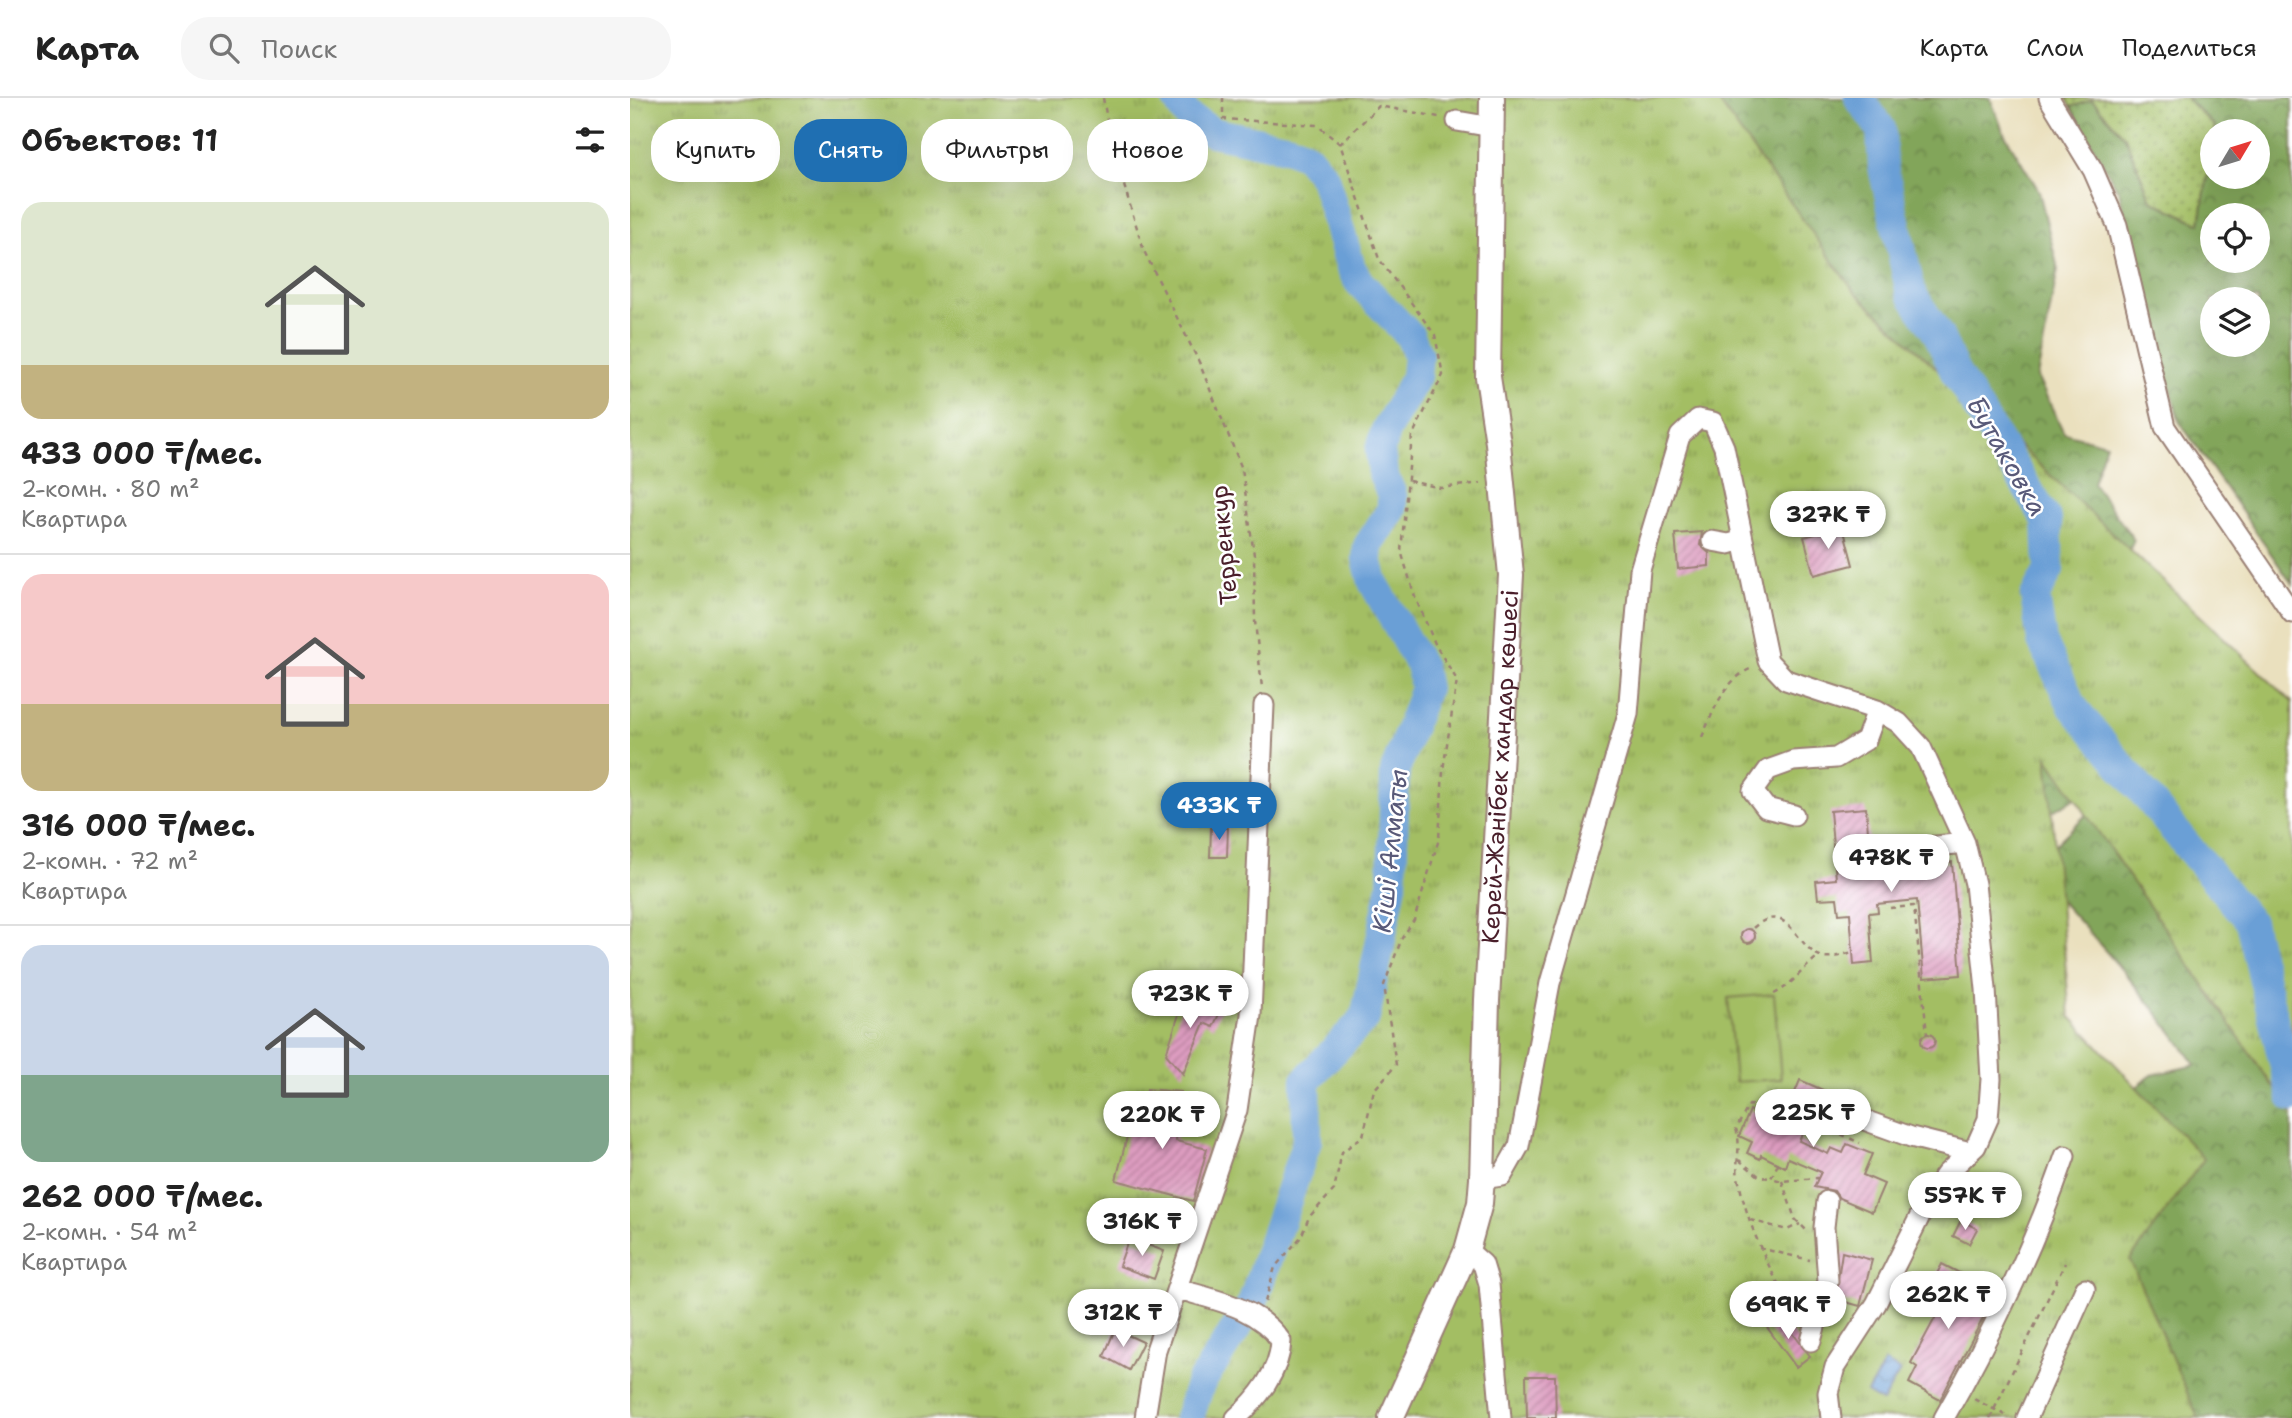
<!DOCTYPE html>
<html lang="ru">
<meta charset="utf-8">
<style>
:root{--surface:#fff;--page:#f6f6f6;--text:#222;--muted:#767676;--line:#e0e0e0;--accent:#1f6fb2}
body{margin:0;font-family:"Shantell Sans",sans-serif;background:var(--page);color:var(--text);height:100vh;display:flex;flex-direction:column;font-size:26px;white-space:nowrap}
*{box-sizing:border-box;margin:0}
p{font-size:23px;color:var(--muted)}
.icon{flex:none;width:38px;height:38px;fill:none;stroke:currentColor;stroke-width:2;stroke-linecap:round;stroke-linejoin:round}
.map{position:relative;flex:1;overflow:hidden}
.details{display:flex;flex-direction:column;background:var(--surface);width:630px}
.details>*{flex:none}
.hud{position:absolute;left:21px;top:21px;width:665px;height:63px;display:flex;gap:14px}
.needle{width:46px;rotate:52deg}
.tools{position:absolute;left:1570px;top:21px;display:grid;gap:14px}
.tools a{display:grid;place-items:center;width:70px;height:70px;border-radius:50%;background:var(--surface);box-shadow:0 7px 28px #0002;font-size:35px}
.price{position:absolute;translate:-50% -60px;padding:0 16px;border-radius:24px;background:#fff;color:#222;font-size:23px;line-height:46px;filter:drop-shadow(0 2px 4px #0008)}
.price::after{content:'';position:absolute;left:50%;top:42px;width:21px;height:16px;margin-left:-10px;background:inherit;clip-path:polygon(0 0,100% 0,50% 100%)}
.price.on{background:var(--accent);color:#fff}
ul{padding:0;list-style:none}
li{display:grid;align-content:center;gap:14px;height:371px;padding:0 21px}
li+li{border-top:2px solid var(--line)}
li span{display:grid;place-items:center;height:217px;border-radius:21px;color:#555}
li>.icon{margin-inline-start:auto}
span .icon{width:126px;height:126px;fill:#fffc;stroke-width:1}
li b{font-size:30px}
h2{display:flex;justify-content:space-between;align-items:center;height:84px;padding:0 21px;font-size:30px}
.tag{padding:0 24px;border-radius:28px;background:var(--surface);box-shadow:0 7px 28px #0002;font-size:24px;line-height:63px}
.tag.on{background:var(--accent);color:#fff}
header{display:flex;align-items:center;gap:42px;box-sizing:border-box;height:98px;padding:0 35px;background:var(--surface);border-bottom:2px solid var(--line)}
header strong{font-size:33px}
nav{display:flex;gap:38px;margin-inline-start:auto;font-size:24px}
.search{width:490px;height:63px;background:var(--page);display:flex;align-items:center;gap:18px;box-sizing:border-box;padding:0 24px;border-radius:28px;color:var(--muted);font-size:26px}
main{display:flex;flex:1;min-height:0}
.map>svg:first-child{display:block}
.grass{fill:url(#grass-dots);stroke:#766e48;stroke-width:2}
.forest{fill:url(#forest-crowns);stroke:#666242;stroke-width:2;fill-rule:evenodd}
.park{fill:url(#park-tufts);stroke:#766e48;stroke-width:2}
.pitch{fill:#a3be64;stroke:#766e48;stroke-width:2}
.water{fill:url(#water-waves);stroke:#5a5f80;stroke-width:2}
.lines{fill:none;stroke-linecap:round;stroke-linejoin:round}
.river{stroke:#6a9fd6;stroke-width:30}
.building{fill:url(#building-hatch)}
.minor-casing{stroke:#9a8074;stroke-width:23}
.major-casing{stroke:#9a8074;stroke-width:28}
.path{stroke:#9a8074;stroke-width:2.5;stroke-dasharray:5 5;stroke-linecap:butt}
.minor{stroke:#fff;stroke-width:19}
.major{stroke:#fff;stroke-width:24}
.labels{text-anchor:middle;stroke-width:5;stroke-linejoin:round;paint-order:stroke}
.street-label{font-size:24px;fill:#4a1f2b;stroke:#fff}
.water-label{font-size:26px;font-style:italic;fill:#585978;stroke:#fff}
</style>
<header>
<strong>Карта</strong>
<div class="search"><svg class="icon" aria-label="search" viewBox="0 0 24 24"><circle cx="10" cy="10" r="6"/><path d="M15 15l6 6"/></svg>Поиск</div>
<nav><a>Карта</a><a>Слои</a><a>Поделиться</a></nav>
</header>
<main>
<section class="details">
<h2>Объектов: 11<svg class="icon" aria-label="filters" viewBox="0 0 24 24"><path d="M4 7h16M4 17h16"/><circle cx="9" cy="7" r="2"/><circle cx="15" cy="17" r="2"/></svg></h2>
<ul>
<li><span style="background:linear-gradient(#dfe7d0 75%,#c2b280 0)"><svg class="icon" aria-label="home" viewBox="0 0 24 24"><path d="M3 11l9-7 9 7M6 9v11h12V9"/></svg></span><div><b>433 000 ₸/мес.</b><p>2-комн. · 80 m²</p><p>Квартира</p></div></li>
<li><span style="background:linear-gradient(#f6c9c9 60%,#c2b280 0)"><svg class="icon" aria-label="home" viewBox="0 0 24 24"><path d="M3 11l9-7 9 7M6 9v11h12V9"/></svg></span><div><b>316 000 ₸/мес.</b><p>2-комн. · 72 m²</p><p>Квартира</p></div></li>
<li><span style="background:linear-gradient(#c9d6e8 60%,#7fa58c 0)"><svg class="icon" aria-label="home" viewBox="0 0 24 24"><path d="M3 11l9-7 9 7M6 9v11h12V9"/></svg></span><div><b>262 000 ₸/мес.</b><p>2-комн. · 54 m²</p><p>Квартира</p></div></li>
</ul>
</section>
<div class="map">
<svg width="1662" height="1320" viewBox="0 0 1662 1320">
<defs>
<pattern id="grass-dots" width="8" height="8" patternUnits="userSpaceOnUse" patternTransform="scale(1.75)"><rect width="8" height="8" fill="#a3be64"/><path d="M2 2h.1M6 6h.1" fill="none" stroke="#879a53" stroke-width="1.8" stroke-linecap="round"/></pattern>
<pattern id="forest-crowns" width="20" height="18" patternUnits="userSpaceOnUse" patternTransform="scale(1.75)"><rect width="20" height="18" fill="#82a55a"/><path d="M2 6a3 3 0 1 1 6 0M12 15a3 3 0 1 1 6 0" fill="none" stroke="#6c864b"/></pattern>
<pattern id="park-tufts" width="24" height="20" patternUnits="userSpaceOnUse" patternTransform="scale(1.75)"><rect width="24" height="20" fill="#a3be64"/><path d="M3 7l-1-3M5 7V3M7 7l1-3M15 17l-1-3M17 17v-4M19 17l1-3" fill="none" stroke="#879a53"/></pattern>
<pattern id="water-waves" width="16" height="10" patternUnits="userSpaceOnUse" patternTransform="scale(1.75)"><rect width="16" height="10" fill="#6a9fd6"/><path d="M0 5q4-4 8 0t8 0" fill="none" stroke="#5981ae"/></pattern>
<pattern id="building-hatch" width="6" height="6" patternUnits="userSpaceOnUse" patternTransform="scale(1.75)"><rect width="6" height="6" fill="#dd9cc0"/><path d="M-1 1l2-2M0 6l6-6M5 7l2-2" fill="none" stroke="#b57f9c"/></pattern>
</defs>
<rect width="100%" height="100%" fill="#fff"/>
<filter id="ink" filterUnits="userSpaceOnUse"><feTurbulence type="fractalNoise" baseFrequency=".0143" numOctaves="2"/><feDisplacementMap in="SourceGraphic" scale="14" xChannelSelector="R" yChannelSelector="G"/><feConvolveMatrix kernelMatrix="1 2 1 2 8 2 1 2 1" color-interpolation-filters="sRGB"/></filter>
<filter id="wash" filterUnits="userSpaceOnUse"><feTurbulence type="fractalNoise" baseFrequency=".00686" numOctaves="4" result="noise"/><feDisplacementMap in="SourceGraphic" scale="28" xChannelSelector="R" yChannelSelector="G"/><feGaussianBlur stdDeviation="1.57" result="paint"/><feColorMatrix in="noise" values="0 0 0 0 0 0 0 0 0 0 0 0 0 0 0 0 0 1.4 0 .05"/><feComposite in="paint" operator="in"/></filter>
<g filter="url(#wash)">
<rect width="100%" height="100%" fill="#eae0be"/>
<path class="grass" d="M1436 0H1556L1585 28 1570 126 1521 102 1495 39 1462 3 1441 9Z"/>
<path class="forest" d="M897 0H1360L1374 35 1409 93 1428 171 1407 279 1434 335 1476 346 1463 385 1504 442 1456 546 1465 689 1377 739Z
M1556 0H1662V486L1549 323 1489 94 1441 9 1462 2 1495 39 1521 102 1570 126 1582 49V79H1628V33H1584L1585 28ZM1582 117H1628V163H1582ZM1582 201H1628V247H1582Z
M1459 714 1662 966V1320H1536L1499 1253 1490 1002 1522 977 1566 967C1516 896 1460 833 1400 771Z"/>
<path class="park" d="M0 0H1086L1224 193 1662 604V1016L1417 659 1440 918 1574 1061 1500 1162 1568 1320H0Z"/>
<path class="pitch" d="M1144 896 1151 981 1105 984 1098 900Z"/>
<path class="water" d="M1255 1264 1270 1273 1252 1304 1237 1295Z"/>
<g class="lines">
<path class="river" d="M546 0 557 17 582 34 660 50 677 58 694 79 721 170 729 184 780 238 788 257 786 279 755 334 750 352 753 376 762 397V411L738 448 737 461 743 484 791 569 795 590 765 673 762 787 735 920 676 982 677 1043 622 1206 570 1286 559 1320
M1229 0 1251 31 1253 69 1281 195 1309 238 1325 274 1417 422 1419 472 1405 498 1412 543 1443 609 1620 824 1662 999"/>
</g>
<g id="blocks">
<path class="building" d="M1213 429 1223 467 1184 477 1174 439Z
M1072 434 1070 447 1079 455V468L1048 471 1045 436Z
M1236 710 1239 745 1254 743 1256 770 1322 764 1331 877 1294 880 1287 802 1247 806 1248 814 1239 815 1243 865 1224 867 1220 815 1209 816 1207 800 1188 801 1186 783 1206 781 1200 713Z
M581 730H598L597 759H580Z
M1111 838a7 7 0 1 1 14 0a7 7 0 1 1-14 0Z
M555 898 591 912 583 929 574 925 553 976 536 956Z
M1291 943a7 7 0 1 1 14 0a7 7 0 1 1-14 0Z
M1170 982 1209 999 1196 1002 1192 1007 1194 1018 1182 1013 1169 1043 1198 1056 1201 1050 1213 1055 1217 1046 1242 1056 1233 1077 1254 1086 1242 1114 1209 1100 1204 1093 1184 1089 1191 1074 1158 1060 1155 1069 1131 1057 1130 1061 1117 1055 1122 1044 1109 1038 1120 1012 1152 1026Z
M517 991 551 994 546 1043 577 1051 563 1103 486 1082 499 1031 513 1034Z
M1331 1122 1347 1131 1339 1146 1323 1138Z
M499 1140 534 1153 524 1181 489 1168Z
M1212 1154 1242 1162 1230 1208 1205 1201Z
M1312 1166 1353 1187 1345 1201 1359 1209 1310 1302 1279 1285 1287 1269 1281 1265 1312 1207 1301 1201 1309 1186 1303 1183Z
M1150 1218 1180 1258 1166 1269 1136 1228Z
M485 1231 513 1244 499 1272 474 1258Z
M896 1278H925L926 1320H897Z"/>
</g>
</g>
<g filter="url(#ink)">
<use href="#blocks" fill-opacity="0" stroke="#9a8074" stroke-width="2"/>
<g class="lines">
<g class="minor-casing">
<path id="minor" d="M1419 0 1463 72 1487 127 1535 329 1662 515
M827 23 862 29
M1082 443 1099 446 1112 442
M1164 717 1136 710 1123 693 1138 672 1163 663 1206 660 1236 642 1247 612
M1268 752 1335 745
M1204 1011 1281 1039 1340 1054
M852 1081 872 1078 889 1048 920 885 998 616 1010 472 1050 338 1068 321 1083 324 1094 349 1138 563 1156 582 1247 612 1269 625 1291 649 1335 745 1345 786 1356 891 1361 981 1358 1021 1346 1048 1316 1076 1300 1098 1246 1206 1205 1269 1198 1295 1201 1320
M837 1152 853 1166 859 1186 871 1320
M548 1191C585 1202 628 1209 651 1243 650 1273 627 1302 606 1320
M1181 1243 1198 1183 1194 1129 1197 1103
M515 1320 526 1252 607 1012 621 917 634 607
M1314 1320C1359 1242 1406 1144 1435 1058
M1397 1320 1455 1191"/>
</g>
<g class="major-casing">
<g id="major">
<path id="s1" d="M761 1320 837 1152 850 1105 852 1081 857 902 881 477 868 345 858 279 862 0"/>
</g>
</g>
<path class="path" d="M473 0 482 48 514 153 569 264 612 371 624 457 625 523 632 590
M593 0V21L687 27 710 46 749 161 805 237 813 277 782 338 771 453 785 499 806 548 827 582 813 672 809 741 784 822 772 840 754 887 766 967 744 992 733 1038 712 1054 704 1092 679 1119 671 1139 645 1169 635 1204
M710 46 749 8 809 19
M779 383 811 390 851 385
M1072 639C1084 612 1094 582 1122 570
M1260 810 1284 808 1297 936
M1123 830C1158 800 1166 849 1190 858 1200 862 1214 856 1223 854
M1144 896C1164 886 1171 871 1189 858
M1162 999 1157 1001 1152 1009 1230 1045
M1152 1009 1119 1007 1106 1031C1112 1048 1105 1062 1108 1079 1118 1132 1142 1176 1169 1223
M1109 1062 1130 1079 1141 1080
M1148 1066 1141 1080 1152 1083 1188 1080
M1152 1083 1165 1121 1176 1132
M1120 1122 1157 1132 1170 1126
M1129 1150 1180 1162
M1159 1206 1176 1189
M1344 1301 1379 1319
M1360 1320 1435 1165"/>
<use href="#minor" class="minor"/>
<use href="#major" class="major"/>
</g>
</g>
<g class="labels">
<g class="street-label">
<text transform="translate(594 447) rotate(-95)" y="8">Терренкур</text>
<text dy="8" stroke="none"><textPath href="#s1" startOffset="670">Керей-Жәнібек хандар көшесі</textPath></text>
</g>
<g class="water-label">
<text transform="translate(1377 358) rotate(60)" y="9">Бутаковка</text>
<text transform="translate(760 753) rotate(-84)" y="9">Кіші Алматы</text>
</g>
</g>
</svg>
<div class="tools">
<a><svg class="needle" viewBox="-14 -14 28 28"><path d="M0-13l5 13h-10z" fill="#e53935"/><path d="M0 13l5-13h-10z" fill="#767676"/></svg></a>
<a><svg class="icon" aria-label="locate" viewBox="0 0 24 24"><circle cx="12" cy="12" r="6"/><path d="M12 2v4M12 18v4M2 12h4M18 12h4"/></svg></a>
<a><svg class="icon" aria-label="layers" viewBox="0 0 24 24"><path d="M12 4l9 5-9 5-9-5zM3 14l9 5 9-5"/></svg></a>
</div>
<b class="price" style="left:1198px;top:453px">327K ₸</b>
<b class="price on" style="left:589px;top:744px">433K ₸</b>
<b class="price" style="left:1261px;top:796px">478K ₸</b>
<b class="price" style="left:560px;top:932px">723K ₸</b>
<b class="price" style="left:1183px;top:1051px">225K ₸</b>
<b class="price" style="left:532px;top:1053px">220K ₸</b>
<b class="price" style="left:1335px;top:1134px">557K ₸</b>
<b class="price" style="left:512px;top:1160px">316K ₸</b>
<b class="price" style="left:1318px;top:1233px">262K ₸</b>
<b class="price" style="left:1158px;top:1243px">699K ₸</b>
<b class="price" style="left:493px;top:1251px">312K ₸</b>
<div class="hud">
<a class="tag">Купить</a>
<a class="tag on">Снять</a>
<a class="tag">Фильтры</a>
<a class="tag">Новое</a>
</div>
</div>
</main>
